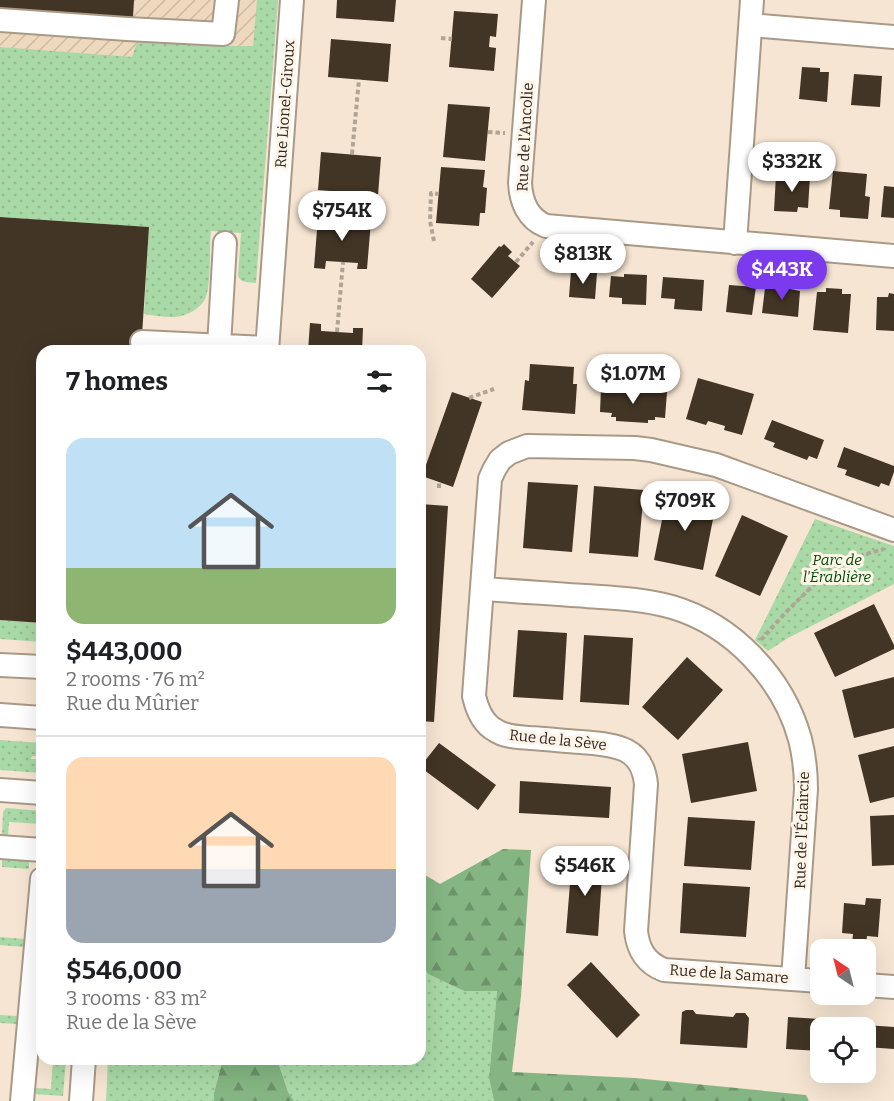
<!DOCTYPE html>
<meta charset="utf-8">
<style>
:root{--surface:#fff;--page:#f2f2f2;--text:#202124;--muted:#757577;--line:#e0e0e0;--accent:#7c3aed}
body{margin:0;font-family:Bitter,serif;background:var(--page);color:var(--text);height:100vh;display:flex;flex-direction:column;font-size:22px;white-space:nowrap}
*{box-sizing:border-box;margin:0}
p{font-size:20px;color:var(--muted)}
.icon{flex:none;width:33px;height:33px;fill:none;stroke:currentColor;stroke-width:2;stroke-linecap:round;stroke-linejoin:round}
.map{position:relative;flex:1;overflow:hidden}
.side{position:absolute;left:36px;top:345px;width:390px;height:720px;display:flex;flex-direction:column;background:var(--surface);border-radius:18px;box-shadow:0 6px 24px #0002}
.side>*{flex:none}
.needle{width:39px;rotate:325deg}
.buttons{position:absolute;left:810px;top:939px;display:grid;gap:12px}
.buttons a{display:grid;place-items:center;width:66px;height:66px;border-radius:12px;background:var(--surface);box-shadow:0 6px 24px #0002;font-size:30px}
.price{position:absolute;translate:-50% -51px;padding:0 14px;border-radius:21px;background:#fff;color:#222;font-size:20px;line-height:39px;filter:drop-shadow(0 2px 3px #0008)}
.price::after{content:'';position:absolute;left:50%;top:36px;width:18px;height:14px;margin-left:-9px;background:inherit;clip-path:polygon(0 0,100% 0,50% 100%)}
.price.on{background:var(--accent);color:#fff}
ul{padding:0;list-style:none}
li{display:grid;align-content:center;gap:12px;height:318px;padding:0 30px}
li+li{border-top:2px solid var(--line)}
li span{display:grid;place-items:center;height:186px;border-radius:18px;color:#555}
li>.icon{margin-inline-start:auto}
span .icon{width:108px;height:108px;fill:#fffc;stroke-width:1}
li b{font-size:26px}
h2{display:flex;justify-content:space-between;align-items:center;height:72px;padding:0 30px;font-size:26px}
.map>svg:first-child{display:block}
.industrial{fill:url(#industrial-furrows)}
.green{fill:url(#green-dots)}
.forest{fill:url(#forest-firs)}
.building{fill:#423525}
.lines{fill:none;stroke-linecap:round;stroke-linejoin:round}
.minor-casing{stroke:#a99a87;stroke-width:26}
.path{stroke:#b1a495;stroke-width:4;stroke-dasharray:4.5 3;stroke-linecap:butt}
.minor{stroke:#fff;stroke-width:22}
.labels{text-anchor:middle;stroke-width:6;stroke-linejoin:round;paint-order:stroke}
.street-label{font-size:15px;fill:#302a22;stroke:#fef4e8}
.park-label{font-size:15px;font-style:italic;fill:#004c06;stroke:#fef4e8}
</style>
<div class="map">
<svg width="894" height="1101" viewBox="0 0 894 1101">
<defs>
<pattern id="industrial-furrows" width="10" height="10" patternUnits="userSpaceOnUse" patternTransform="scale(1.5)"><rect width="10" height="10" fill="#eed8be"/><path d="M-1 1l2-2M0 10L10 0M9 11l2-2" fill="none" stroke="#ccbaa3"/></pattern>
<pattern id="green-dots" width="8" height="8" patternUnits="userSpaceOnUse" patternTransform="scale(1.5)"><rect width="8" height="8" fill="#a9d9a6"/><path d="M2 2h.1M6 6h.1" fill="none" stroke="#92ba8f" stroke-width="1.8" stroke-linecap="round"/></pattern>
<pattern id="forest-firs" width="22" height="20" patternUnits="userSpaceOnUse" patternTransform="scale(1.5)"><rect width="22" height="20" fill="#84b582"/><path d="M5 1l3.5 6h-7zM16 11l3.5 6h-7z" fill="#6c936a"/></pattern>
</defs>
<rect width="100%" height="100%" fill="#f6e5d2"/>
<path class="industrial" d="M0 0H278L271 89 0 69Z"/>
<path class="green" d="M257 0H278L256 283C248 282 241 283 238 276L241 233 211 231C209 247 212 289 204 301 197 311 184 317 172 317 162 317 153 315 144 314L149 227 0 217V47L132 57 137 43 178 42 224 46H253Z
M815 519 894 546V584L788 638 768 651 755 640Z
M0 620 42 623V642L0 639Z
M0 740 42 743V757L32 756 31 759H42V773L0 770Z
M6 808 42 811V824L9 822 8 836H2L3 812Z
M2 859 29 861V869L2 867Z
M0 937 24 939V947L0 945Z
M420 960 428 974 464 991H497L489 1078 494 1101H294L288 1092 277 1059H420Z
M0 1015 18 1016 17 1024 0 1023Z
M53 1059H66L63 1096 35 1094V1088L51 1089Z
M108 1059H223L214 1093V1101H106Z"/>
<path class="forest" d="M503 849 531 850 521 996 512 1072 635 1078 806 1095 809 1101H494L489 1078 497 991H464L428 974 420 960V872L440 884Z
M223 1059H277L288 1092 294 1101H214V1093Z"/>
<path class="building" d="M0 0H134L133 17 0 9Z
M337 0H396L394 22 336 18Z
M454 11 498 14 496 37 490 36 489 47 496 48 494 71 449 67Z
M331 39 391 44 388 82 328 77Z
M802 67 820 68V72H829L827 102 799 99Z
M854 74 882 76 880 107 851 105Z
M448 104 490 107 485 161 443 157Z
M321 152 381 157 378 195 318 190Z
M441 167 485 170 483 187 487 188 485 213H480L479 226 436 223Z
M833 171 867 174 865 196 870 197 868 219 840 217V210L829 209Z
M776 175 810 176 808 208 798 207 797 212 774 211Z
M884 186 894 187V218L881 217Z
M0 217 149 227 141 351H42V623L0 620Z
M318 217 371 221 367 269H357L358 263 326 261 325 269 314 268Z
M504 244 512 252 508 256 520 266 492 298 471 279 499 246 501 247Z
M571 271 597 273 595 299 569 297Z
M624 274 647 275 646 305 622 304V298L609 297 611 276 624 277Z
M663 277 704 280 702 311 674 309 675 299 661 298Z
M729 285 756 287 752 315 726 312Z
M778 285 790 286V289L800 291 798 317 762 313 765 288 777 289Z
M826 288 842 289V294H851L848 333 813 330 817 292H826Z
M889 293 894 294V331L876 330 877 297H888Z
M310 323 321 324V331L353 333V328H363L362 351H308Z
M530 364 574 367 573 384H577L575 414 522 410 525 380 529 381Z
M698 378 754 394 742 435 724 430 725 426 708 421 706 425 686 419Z
M601 388 667 392 665 418 655 417V420H648V423L616 421V417H611L612 413 600 412Z
M452 392 482 402 453 487 422 476Z
M772 420 824 440 817 459 809 456 807 460 773 447 775 443 764 439Z
M844 447 894 466V472L889 486 881 483 879 487 845 475 847 470 837 467Z
M528 482 578 485 572 552 523 548Z
M594 486 644 490 638 557 589 553Z
M667 495 716 504 703 570 654 560Z
M420 504 448 506 434 722 420 721Z
M742 515 788 536 760 596 715 576Z
M874 604 894 645V649L835 677 814 633Z
M518 630 567 633 563 700 513 697Z
M584 635 633 638 629 705 580 702Z
M687 657 723 690 678 740 642 707Z
M894 677V728L854 738 842 690Z
M748 742 757 791 691 803 682 754Z
M439 743 496 785 478 810 420 767Z
M894 746V797L870 803 858 755Z
M520 781 611 787 609 818 519 813Z
M894 815V865L872 866 870 816Z
M688 817 755 821 751 870 684 866Z
M572 859 603 861 598 936 566 933Z
M683 883 750 887 746 937 680 933Z
M866 898 881 899 878 937 867 936 866 945 852 944 853 934 842 933 844 903 865 905Z
M591 962 640 1015 617 1038 567 985Z
M686 1010H693L696 1014 733 1017 736 1013H745L749 1018 747 1048 680 1044 682 1012Z
M788 1017 836 1020V1028H820V1051L786 1049Z
M865 1025 894 1027V1049L866 1047Z"/>
<g class="lines">
<g class="minor-casing">
<path id="minor" d="M534 0 520 183C521 202 528 219 546 226L894 256
M0 20 127 29 223 34 227 0
M751 25 894 37
M735 243 752 0
M142 342 267 348
M219 346 225 243
M267 351 292 0
M482 589C517 591 552 594 586 596 615 598 644 599 672 607 733 625 783 678 800 739 804 755 806 772 806 789L793 979
M0 665 42 667
M0 715 42 718
M0 790 42 793
M0 847 42 850
M820 981 664 970C646 963 638 950 636 931L646 784C642 745 613 745 581 742 564 741 547 739 530 738 518 737 505 737 495 730 482 723 477 709 474 696L490 479 494 470 500 460 509 453 527 446 635 448 651 450 716 465 894 530
M866 985 894 987
M22 1101 42 879
M81 1101 84 1059"/>
</g>
<path class="path" d="M441 38 452 39
M488 132 505 133
M352 154 359 79
M434 241 430 221 431 193 438 194
M516 262 533 242
M337 332 343 262
M469 398 494 389
M439 488V483
M761 640 788 610 825 574 835 559 845 560 884 549"/>
<use href="#minor" class="minor"/>
</g>
<g class="labels">
<g class="street-label">
<text transform="translate(285 104) rotate(-86)" y="5">Rue Lionel-Giroux</text>
<text transform="translate(525 137) rotate(-87)" y="5">Rue de l'Ancolie</text>
<text transform="translate(558 740) rotate(6)" y="5">Rue de la Sève</text>
<text transform="translate(802 830) rotate(-88)" y="5">Rue de l'Éclaircie</text>
<text transform="translate(729 974) rotate(4)" y="5">Rue de la Samare</text>
</g>
<g class="park-label">
<text x="837" y="565">Parc de<tspan x="837" dy="17">l'Érablière</tspan></text>
</g>
</g>
</svg>
<div class="buttons">
<a><svg class="needle" viewBox="-14 -14 28 28"><path d="M0-13l5 13h-10z" fill="#e53935"/><path d="M0 13l5-13h-10z" fill="#757577"/></svg></a>
<a><svg class="icon" aria-label="locate" viewBox="0 0 24 24"><circle cx="12" cy="12" r="6"/><path d="M12 2v4M12 18v4M2 12h4M18 12h4"/></svg></a>
</div>
<b class="price" style="left:792px;top:193px">$332K</b>
<b class="price" style="left:342px;top:242px">$754K</b>
<b class="price" style="left:583px;top:285px">$813K</b>
<b class="price on" style="left:782px;top:301px">$443K</b>
<b class="price" style="left:633px;top:405px">$1.07M</b>
<b class="price" style="left:685px;top:532px">$709K</b>
<b class="price" style="left:585px;top:897px">$546K</b>
<section class="side">
<h2>7 homes<svg class="icon" aria-label="filters" viewBox="0 0 24 24"><path d="M4 7h16M4 17h16"/><circle cx="9" cy="7" r="2"/><circle cx="15" cy="17" r="2"/></svg></h2>
<ul>
<li><span style="background:linear-gradient(#bfe0f5 70%,#8fb573 0)"><svg class="icon" aria-label="home" viewBox="0 0 24 24"><path d="M3 11l9-7 9 7M6 9v11h12V9"/></svg></span><div><b>$443,000</b><p>2 rooms · 76 m²</p><p>Rue du Mûrier</p></div></li>
<li><span style="background:linear-gradient(#ffd9b3 60%,#9aa5b1 0)"><svg class="icon" aria-label="home" viewBox="0 0 24 24"><path d="M3 11l9-7 9 7M6 9v11h12V9"/></svg></span><div><b>$546,000</b><p>3 rooms · 83 m²</p><p>Rue de la Sève</p></div></li>
</ul>
</section>
</div>
